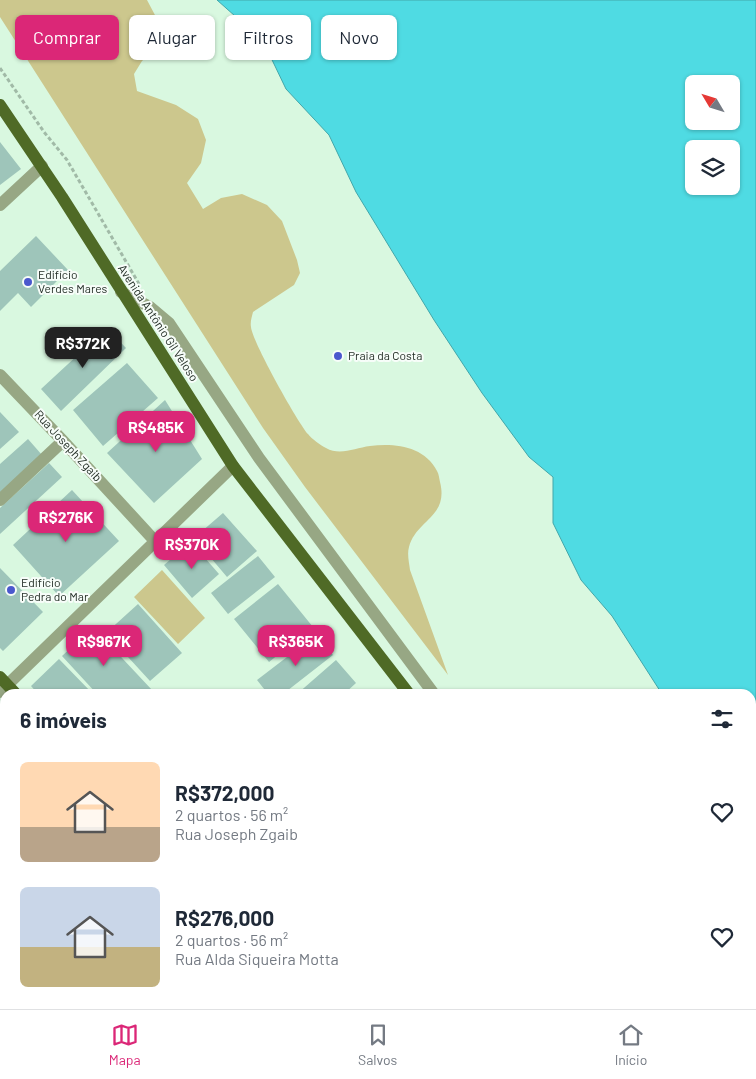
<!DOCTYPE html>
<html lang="pt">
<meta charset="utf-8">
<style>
:root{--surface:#fff;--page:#f2f2f3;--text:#1f2937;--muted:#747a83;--line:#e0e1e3;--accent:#db2777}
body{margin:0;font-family:Barlow,sans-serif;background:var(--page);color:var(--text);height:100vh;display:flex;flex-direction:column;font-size:19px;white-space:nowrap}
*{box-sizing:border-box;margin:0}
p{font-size:16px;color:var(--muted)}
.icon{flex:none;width:28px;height:28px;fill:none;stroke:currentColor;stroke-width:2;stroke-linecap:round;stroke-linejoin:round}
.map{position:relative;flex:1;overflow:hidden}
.details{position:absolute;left:0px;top:689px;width:756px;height:321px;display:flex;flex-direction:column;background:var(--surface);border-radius:15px 15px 0 0;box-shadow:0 1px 4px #0004}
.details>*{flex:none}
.banner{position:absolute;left:15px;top:15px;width:500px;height:45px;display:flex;gap:10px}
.needle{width:32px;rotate:308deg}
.fabs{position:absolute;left:685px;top:75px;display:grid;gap:10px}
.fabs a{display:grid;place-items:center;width:55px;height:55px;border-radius:8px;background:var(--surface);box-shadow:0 1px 4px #0004;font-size:25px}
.price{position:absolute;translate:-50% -42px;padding:0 11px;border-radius:10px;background:var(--accent);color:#fff;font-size:16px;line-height:32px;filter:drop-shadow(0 1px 2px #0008)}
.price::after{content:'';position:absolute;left:50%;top:30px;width:15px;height:11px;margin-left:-8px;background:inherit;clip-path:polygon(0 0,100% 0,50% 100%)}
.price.selected{background:#222;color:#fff}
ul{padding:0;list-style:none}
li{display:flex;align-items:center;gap:15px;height:125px;padding:0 20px}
li span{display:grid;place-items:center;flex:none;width:140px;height:100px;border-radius:8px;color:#555}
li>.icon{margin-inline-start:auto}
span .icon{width:60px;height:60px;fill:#fffc;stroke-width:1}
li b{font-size:21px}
h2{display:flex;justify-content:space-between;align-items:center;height:60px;padding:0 20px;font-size:21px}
.pill{padding:0 18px;border-radius:8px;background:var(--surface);box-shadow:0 1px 4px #0004;font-size:18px;line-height:45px}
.pill.selected{background:var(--accent);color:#fff}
.tab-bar{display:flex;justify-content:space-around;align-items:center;height:70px;border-top:1px solid var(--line);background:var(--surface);font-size:14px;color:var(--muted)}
.tab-bar a{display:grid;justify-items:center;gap:2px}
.tab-bar .selected{color:var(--accent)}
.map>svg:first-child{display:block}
.green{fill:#ccc78d}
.water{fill:#4fdbe3;stroke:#42a7aa;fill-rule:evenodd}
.building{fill:#9ec5ba}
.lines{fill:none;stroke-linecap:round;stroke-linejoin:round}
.path{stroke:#a1baa7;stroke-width:3;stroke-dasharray:4 2.5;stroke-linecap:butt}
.minor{stroke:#97a784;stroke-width:12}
.major{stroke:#4f6a26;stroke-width:12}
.poi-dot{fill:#4b58cd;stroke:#f7fdf9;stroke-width:2}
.labels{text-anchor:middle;stroke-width:4;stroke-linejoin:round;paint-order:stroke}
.poi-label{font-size:12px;fill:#232e26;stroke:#f7fdf9;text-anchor:start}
.street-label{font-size:12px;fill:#232e26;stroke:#f7fdf9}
</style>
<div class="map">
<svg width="756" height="1009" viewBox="0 0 756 1009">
<rect width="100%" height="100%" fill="#d9f8e0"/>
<path class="green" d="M0 0H147L156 17 161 34 154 50 142 61 134 74 137 91 176 105 198 119 206 140 201 163 187 183 203 209 221 198 242 194 267 205 282 221 297 260 300 273 294 285 253 312C252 316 250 322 251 327 252 341 297 421 308 434 312 439 320 445 326 448 340 456 355 448 370 446 395 443 424 446 437 471 439 474 439 478 440 482 449 517 416 520 409 547 407 554 409 562 410 570L448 675 305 487 263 428 0 17Z
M162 570 205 618 178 644 134 597Z"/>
<path class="water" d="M217 0H756V846L751 838V694H662L612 616 581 580 553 523V477L529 457 482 393 434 320 356 192 329 135 286 89 263 41ZM694 84H731V121H694ZM694 149H731V186H694Z"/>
<path class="building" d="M0 142 21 169 0 185Z
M36 236 68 270 31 307 18 293 0 311V271Z
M107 328 126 348 61 411 41 389Z
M127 363 158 398 103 446 73 410Z
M165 400 202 459 154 503 107 453Z
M0 412 19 432 0 449Z
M28 439 42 455 0 494V464Z
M49 463 62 477 0 534V508Z
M72 490 119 541 59 596 13 545Z
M223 513 257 551 227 577 194 538Z
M191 542 219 574 192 598 164 565Z
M258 556 275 577 228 614 211 593Z
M0 568 43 612 3 651 0 648Z
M278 584 313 627 269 662 234 619Z
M138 604 182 653 150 681 106 633Z
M93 627 152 690 148 694H97L62 656Z
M317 634 333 655 283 694H268L257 680Z
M59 659 93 694H38L31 686Z
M336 660 356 683 344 694H297Z
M5 712V799L3 797 0 800V716Z
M5 829V871L0 865V833Z
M0 912 5 917V930L0 935Z
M0 982 5 987V1005H32L36 1009H0Z
M36 1005H69L73 1009H40Z
M166 1005H223L219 1009H168L165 1006Z
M230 1005H260L264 1009H226Z
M338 1005H370L366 1009H342Z
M383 1005H437L440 1009H379Z
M501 1005H540L541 1009H504Z"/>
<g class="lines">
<path class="path" d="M0 68 44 132 67 160 139 284
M663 1005 666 1009"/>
<path class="minor" d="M0 205 42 166
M121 292 150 307 169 323 259 458 434 694
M0 375 63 441 154 540
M0 500 63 441
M0 692 233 466
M592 1009 597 1005"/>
<path class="major" d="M0 105 62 197 233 466 409 694
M0 677 16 694
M308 1005 312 1009
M636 1005 639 1009
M108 1009 112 1005"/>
</g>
<g class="poi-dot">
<circle cx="28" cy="282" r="5"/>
<circle cx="338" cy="356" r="5"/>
<circle cx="11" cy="590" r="5"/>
</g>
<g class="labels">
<g class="poi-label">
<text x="38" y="279">Edifício<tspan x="38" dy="14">Verdes Mares</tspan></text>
<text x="348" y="360">Praia da Costa</text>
<text x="21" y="587">Edifício<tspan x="21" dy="14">Pedra do Mar</tspan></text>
</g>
<g class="street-label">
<text transform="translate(158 323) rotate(57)" y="4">Avenida Antônio Gil Veloso</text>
<text transform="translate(68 446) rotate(47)" y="4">Rua Joseph Zgaib</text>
</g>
</g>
</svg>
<div class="fabs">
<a><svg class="needle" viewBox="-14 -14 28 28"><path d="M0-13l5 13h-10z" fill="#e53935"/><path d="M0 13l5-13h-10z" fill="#747a83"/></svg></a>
<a><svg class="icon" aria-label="layers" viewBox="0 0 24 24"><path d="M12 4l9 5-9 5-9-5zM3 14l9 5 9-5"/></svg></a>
</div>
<b class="price selected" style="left:83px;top:369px">R$372K</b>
<b class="price" style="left:156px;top:453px">R$485K</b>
<b class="price" style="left:66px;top:543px">R$276K</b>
<b class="price" style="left:192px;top:570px">R$370K</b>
<b class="price" style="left:104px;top:667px">R$967K</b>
<b class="price" style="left:296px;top:667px">R$365K</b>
<div class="banner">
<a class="pill selected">Comprar</a>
<a class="pill">Alugar</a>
<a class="pill">Filtros</a>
<a class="pill">Novo</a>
</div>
<section class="details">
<h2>6 imóveis<svg class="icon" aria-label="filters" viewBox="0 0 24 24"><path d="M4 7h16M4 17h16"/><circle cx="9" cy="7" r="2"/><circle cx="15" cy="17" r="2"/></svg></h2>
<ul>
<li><span style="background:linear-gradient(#ffd9b3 65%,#b9a48a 0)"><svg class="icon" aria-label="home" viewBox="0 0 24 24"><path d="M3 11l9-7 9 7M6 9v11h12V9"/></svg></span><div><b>R$372,000</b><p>2 quartos · 56 m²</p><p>Rua Joseph Zgaib</p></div><svg class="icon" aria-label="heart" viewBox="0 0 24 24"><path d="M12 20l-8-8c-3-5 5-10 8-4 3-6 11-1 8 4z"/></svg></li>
<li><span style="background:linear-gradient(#c9d6e8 60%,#c2b280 0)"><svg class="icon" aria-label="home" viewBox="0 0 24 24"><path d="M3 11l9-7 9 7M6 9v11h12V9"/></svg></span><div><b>R$276,000</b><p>2 quartos · 56 m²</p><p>Rua Alda Siqueira Motta</p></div><svg class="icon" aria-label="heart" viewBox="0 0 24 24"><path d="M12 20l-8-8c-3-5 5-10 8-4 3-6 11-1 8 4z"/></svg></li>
</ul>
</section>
</div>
<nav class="tab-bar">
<a class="selected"><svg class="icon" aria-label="map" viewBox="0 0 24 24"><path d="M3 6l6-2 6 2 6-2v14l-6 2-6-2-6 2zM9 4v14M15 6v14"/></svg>Mapa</a>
<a><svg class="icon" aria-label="saved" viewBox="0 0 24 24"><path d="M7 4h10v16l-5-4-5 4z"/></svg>Salvos</a>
<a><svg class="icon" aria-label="home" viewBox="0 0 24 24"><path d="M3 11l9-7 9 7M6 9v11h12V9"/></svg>Início</a>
</nav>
